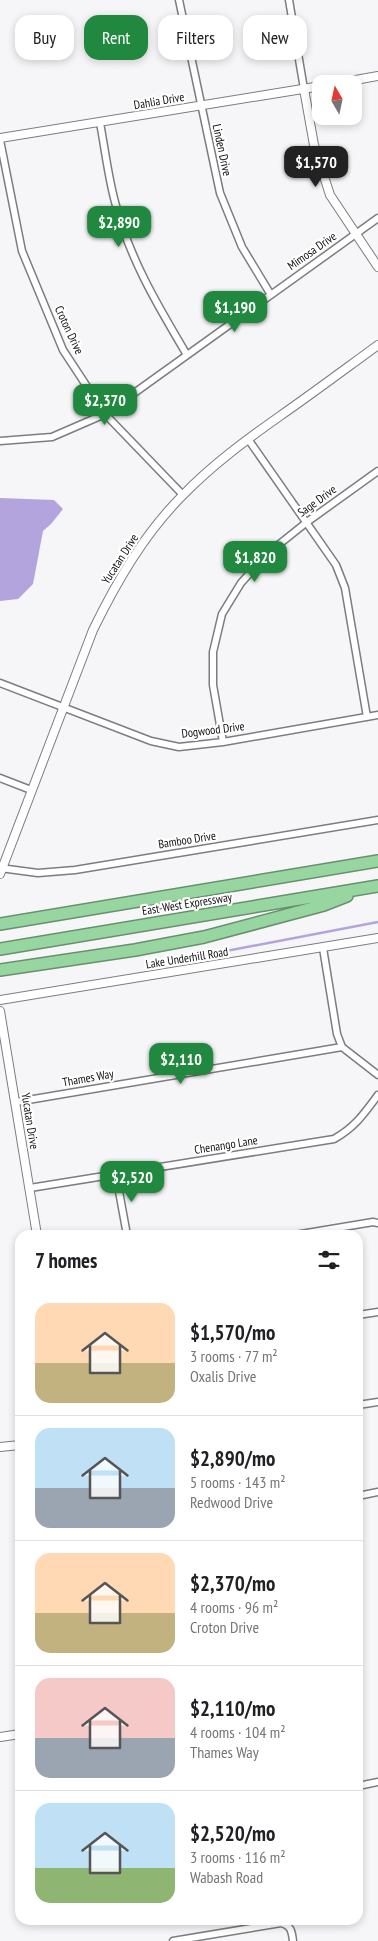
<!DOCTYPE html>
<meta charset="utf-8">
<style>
:root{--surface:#fff;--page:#f2f2f2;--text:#202124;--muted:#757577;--line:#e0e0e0;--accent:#21893f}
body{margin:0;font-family:"PT Sans Narrow",sans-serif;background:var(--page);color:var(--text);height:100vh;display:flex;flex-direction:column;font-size:19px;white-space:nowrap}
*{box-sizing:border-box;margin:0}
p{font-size:16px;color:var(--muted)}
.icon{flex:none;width:28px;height:28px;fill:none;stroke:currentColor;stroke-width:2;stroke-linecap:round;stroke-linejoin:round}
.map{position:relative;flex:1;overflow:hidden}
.side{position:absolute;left:15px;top:1230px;width:348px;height:695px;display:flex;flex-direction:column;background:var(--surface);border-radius:15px;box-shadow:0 2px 8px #0003}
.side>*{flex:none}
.guide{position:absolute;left:15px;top:15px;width:349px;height:45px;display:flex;gap:10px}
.needle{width:32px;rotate:351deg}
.fabs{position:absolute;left:312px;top:75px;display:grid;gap:10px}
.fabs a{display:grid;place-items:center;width:50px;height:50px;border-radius:10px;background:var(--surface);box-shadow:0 2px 8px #0003;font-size:25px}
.price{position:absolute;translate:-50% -42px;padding:0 11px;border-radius:10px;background:var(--accent);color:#fff;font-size:16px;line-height:32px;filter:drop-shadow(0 1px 2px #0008)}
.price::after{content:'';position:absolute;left:50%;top:30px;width:15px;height:11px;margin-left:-8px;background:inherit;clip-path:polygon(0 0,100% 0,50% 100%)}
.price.current{background:#222;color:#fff}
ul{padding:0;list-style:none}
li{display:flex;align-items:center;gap:15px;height:125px;padding:0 20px}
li+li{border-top:1px solid var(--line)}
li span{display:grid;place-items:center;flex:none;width:140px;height:100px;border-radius:15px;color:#555}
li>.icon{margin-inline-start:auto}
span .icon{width:60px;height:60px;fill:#fffc;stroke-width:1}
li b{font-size:21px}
h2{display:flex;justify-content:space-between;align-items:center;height:60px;padding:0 20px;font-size:21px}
.chip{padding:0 18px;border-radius:15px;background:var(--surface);box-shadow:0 2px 8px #0003;font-size:18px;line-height:45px}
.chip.current{background:var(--accent);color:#fff}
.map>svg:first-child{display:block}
.water{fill:#b4a4dd}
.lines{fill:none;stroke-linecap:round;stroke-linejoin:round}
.stream{stroke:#b4a4dd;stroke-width:2.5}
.minor-casing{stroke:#7d7c80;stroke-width:9}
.tertiary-casing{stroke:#7d7c80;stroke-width:10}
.motorway-casing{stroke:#68906e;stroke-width:14}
.minor{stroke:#fff;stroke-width:6}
.tertiary{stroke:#fff;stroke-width:8}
.motorway{stroke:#97d6a0;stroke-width:11}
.labels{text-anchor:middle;stroke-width:4.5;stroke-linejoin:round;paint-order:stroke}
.street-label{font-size:12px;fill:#100f10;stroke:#fff}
</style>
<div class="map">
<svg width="378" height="1941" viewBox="0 0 378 1941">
<rect width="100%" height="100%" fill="#f6f5f8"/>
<path class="water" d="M0 498 54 500 63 509 51 524 43 531 33 584 18 599 0 601Z"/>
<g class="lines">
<path class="stream" d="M200 956 378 922"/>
<g class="minor-casing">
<path id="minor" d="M179 0 220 193 242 247 271 295
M289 0 304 89
M100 123C105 149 108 176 115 202 129 258 158 306 187 355
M0 140 22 251 63 350 105 414 183 495
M248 439 336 565 345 588 367 717
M0 441 52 437 105 414 378 218
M0 683 151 741 179 747 223 742 378 715
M223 742 213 685V652L222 614 241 583 267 554 307 522 378 471
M0 778 31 790
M0 868 38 873 75 870 378 820
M323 948 337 1034 342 1047 378 1075
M16 1102 342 1047
M116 1175 127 1235
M30 1188 334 1139C355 1127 364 1114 378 1095
M295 1235 373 1222 378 1223
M358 1315 378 1312
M358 1405 378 1402
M358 1496 378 1492
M358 1786 378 1782
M173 1941 281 1923C291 1925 292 1932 293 1941"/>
</g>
<g class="tertiary-casing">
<path id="tertiary" d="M333 84 378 76
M304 89 314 145 330 195 378 267
M0 138 321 86
M0 874 93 630C117 581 144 534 183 495 212 465 246 440 280 416 313 393 345 369 378 345
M0 1000 378 938
M0 1011 37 1235
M0 1447 20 1445
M0 1737 20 1734"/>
</g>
<g class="motorway-casing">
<path id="motorway" d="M0 924 378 861
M0 949 378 886
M0 970 135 950 204 937 324 905 347 896"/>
</g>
<use href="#minor" class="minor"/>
<use href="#tertiary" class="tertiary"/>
<use href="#motorway" class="motorway"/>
</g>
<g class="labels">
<g class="street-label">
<text transform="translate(159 101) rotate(-10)" y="4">Dahlia Drive</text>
<text transform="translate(222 150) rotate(78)" y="4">Linden Drive</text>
<text transform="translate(312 251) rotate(-35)" y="4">Mimosa Drive</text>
<text transform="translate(69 330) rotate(65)" y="4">Croton Drive</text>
<text transform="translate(317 501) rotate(-36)" y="4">Sage Drive</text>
<text transform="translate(120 559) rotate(-57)" y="4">Yucatan Drive</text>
<text transform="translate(213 730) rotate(-7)" y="4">Dogwood Drive</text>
<text transform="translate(187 840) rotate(-9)" y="4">Bamboo Drive</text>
<text transform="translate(187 904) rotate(-9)" y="4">East-West Expressway</text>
<text transform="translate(187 958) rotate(-9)" y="4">Lake Underhill Road</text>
<text transform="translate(88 1078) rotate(-10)" y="4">Thames Way</text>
<text transform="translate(30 1121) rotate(81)" y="4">Yucatan Drive</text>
<text transform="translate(226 1145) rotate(-9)" y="4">Chenango Lane</text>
</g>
</g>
</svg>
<div class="fabs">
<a><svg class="needle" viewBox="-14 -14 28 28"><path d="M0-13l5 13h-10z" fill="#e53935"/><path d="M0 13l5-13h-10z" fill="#757577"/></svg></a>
</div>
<b class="price current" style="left:316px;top:188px">$1,570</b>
<b class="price" style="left:119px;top:248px">$2,890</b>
<b class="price" style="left:235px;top:333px">$1,190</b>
<b class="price" style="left:105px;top:426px">$2,370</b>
<b class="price" style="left:255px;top:583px">$1,820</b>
<b class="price" style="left:181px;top:1085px">$2,110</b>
<b class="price" style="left:132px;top:1203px">$2,520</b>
<div class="guide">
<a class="chip">Buy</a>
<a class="chip current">Rent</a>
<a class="chip">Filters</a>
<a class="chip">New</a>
</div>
<section class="side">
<h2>7 homes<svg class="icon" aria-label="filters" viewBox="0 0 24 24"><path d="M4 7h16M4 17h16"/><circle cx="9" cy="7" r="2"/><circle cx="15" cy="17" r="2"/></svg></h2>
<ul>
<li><span style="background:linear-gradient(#ffd9b3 60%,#c2b280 0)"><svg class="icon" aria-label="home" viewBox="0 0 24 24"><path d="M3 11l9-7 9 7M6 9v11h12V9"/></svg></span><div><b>$1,570/mo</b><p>3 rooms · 77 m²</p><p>Oxalis Drive</p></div></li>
<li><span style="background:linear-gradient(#bfe0f5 60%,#9aa5b1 0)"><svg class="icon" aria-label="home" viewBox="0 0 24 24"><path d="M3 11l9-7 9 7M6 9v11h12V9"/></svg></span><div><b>$2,890/mo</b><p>5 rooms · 143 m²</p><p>Redwood Drive</p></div></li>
<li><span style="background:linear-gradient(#ffd9b3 60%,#c2b280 0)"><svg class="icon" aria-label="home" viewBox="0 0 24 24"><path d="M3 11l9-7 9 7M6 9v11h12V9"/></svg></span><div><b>$2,370/mo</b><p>4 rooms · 96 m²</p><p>Croton Drive</p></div></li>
<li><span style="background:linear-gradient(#f6c9c9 60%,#9aa5b1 0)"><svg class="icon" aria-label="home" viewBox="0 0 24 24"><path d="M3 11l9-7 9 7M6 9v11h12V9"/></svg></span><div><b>$2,110/mo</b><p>4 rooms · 104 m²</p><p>Thames Way</p></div></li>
<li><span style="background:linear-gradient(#bfe0f5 65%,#8fb573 0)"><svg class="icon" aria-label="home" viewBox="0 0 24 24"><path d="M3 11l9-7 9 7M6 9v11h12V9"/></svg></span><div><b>$2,520/mo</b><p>3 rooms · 116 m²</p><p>Wabash Road</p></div></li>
</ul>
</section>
</div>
